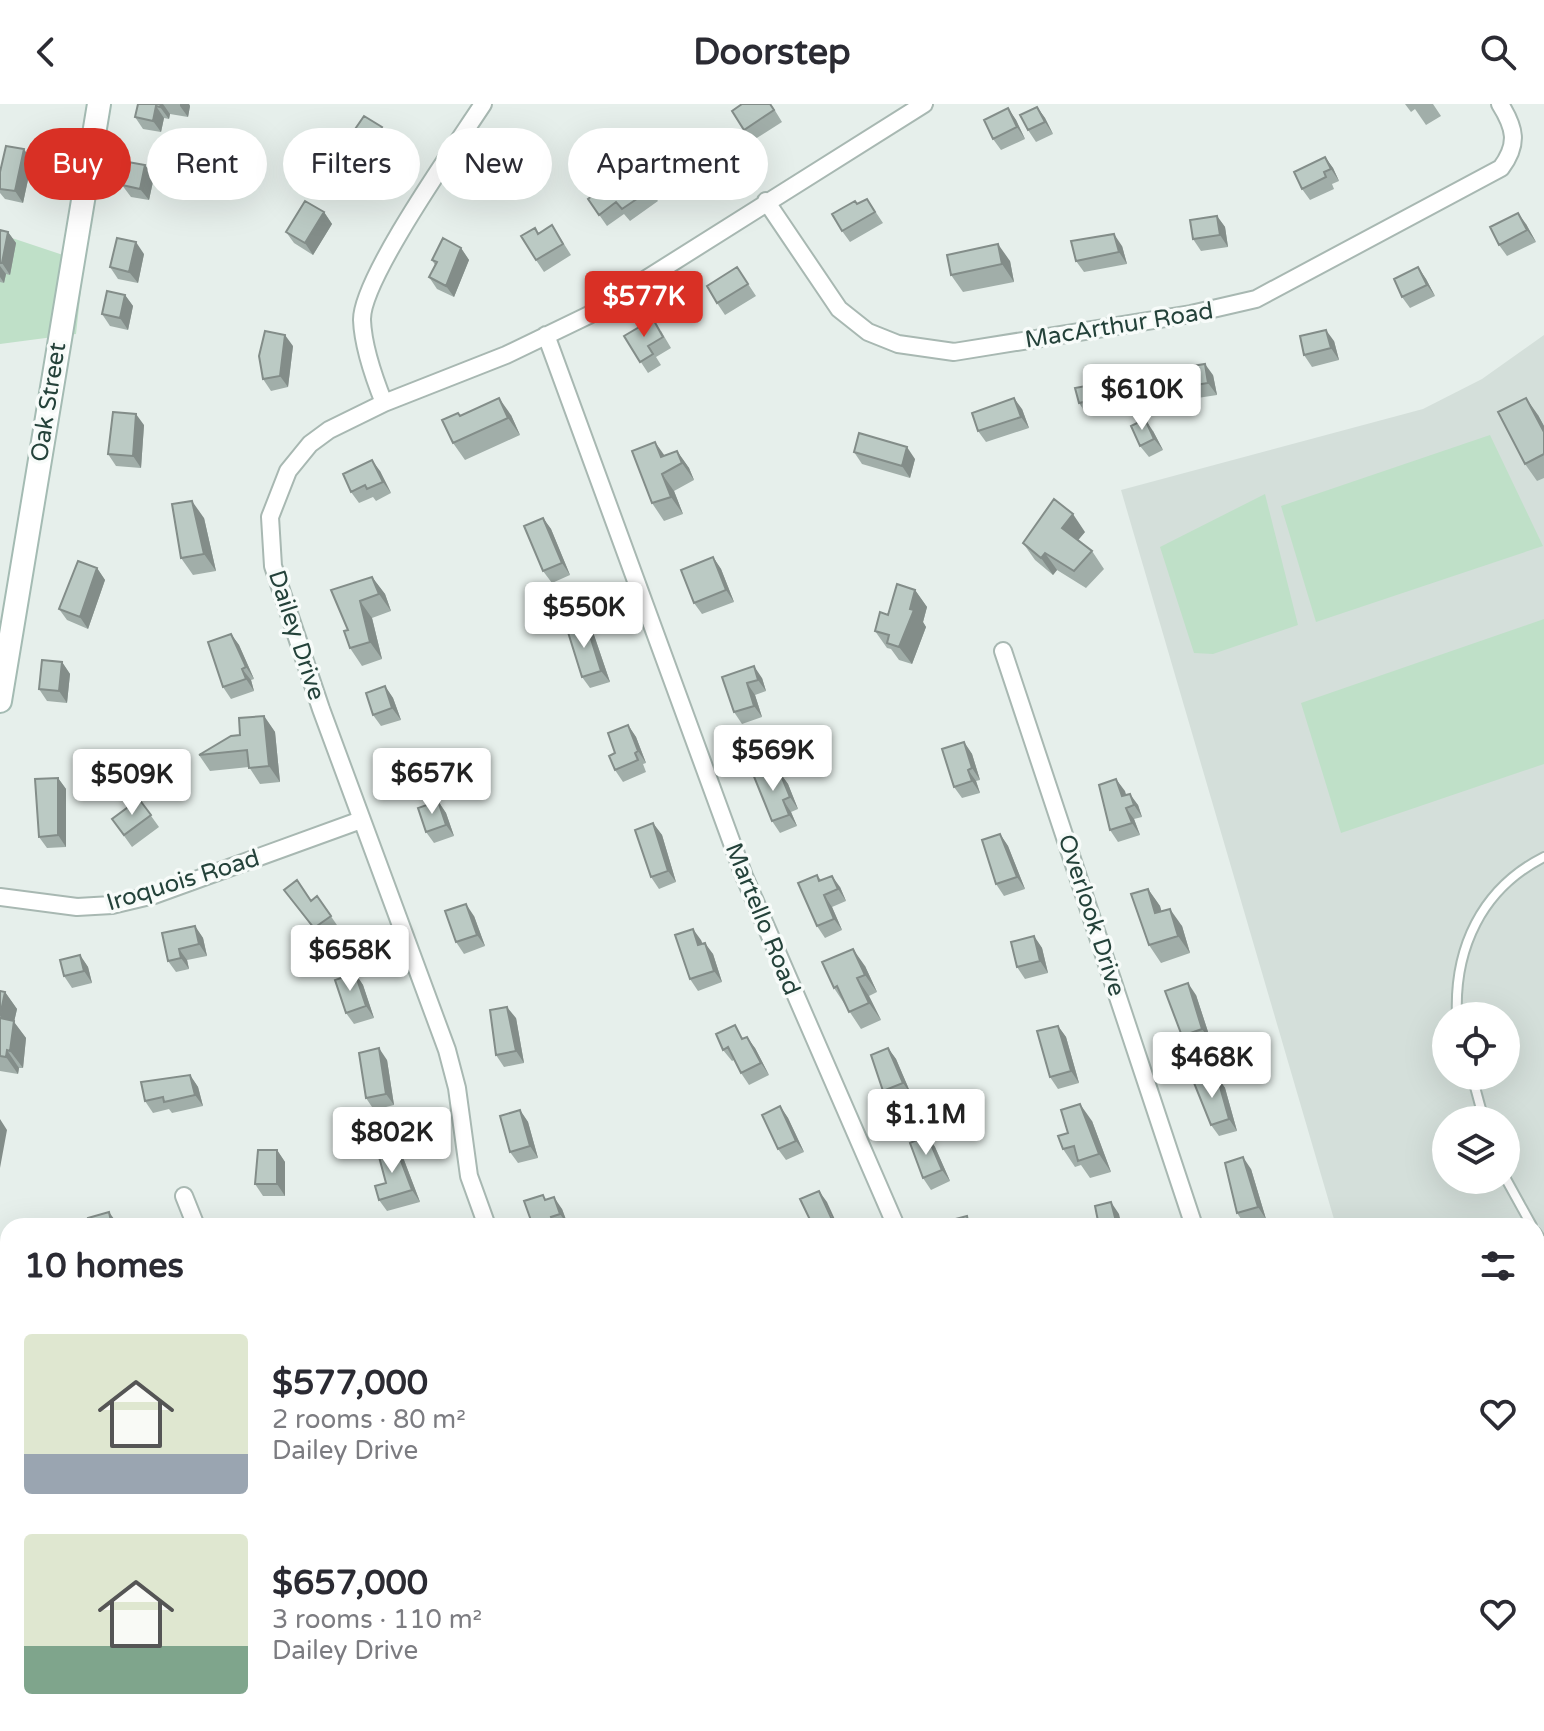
<!DOCTYPE html>
<meta charset="utf-8">
<style>
:root{--surface:#fff;--page:#f2f2f3;--text:#2b2b33;--muted:#7c7c81;--accent:#d93025}
body{margin:0;font-family:"Varela Round",sans-serif;background:var(--page);color:var(--text);height:100vh;display:flex;flex-direction:column;font-size:30px;white-space:nowrap}
*{box-sizing:border-box;margin:0}
p{font-size:26px;color:var(--muted)}
.icon{flex:none;width:44px;height:44px;fill:none;stroke:currentColor;stroke-width:2;stroke-linecap:round;stroke-linejoin:round}
.map{position:relative;flex:1;overflow:hidden}
.panel{position:absolute;left:0px;top:1114px;width:1544px;height:514px;display:flex;flex-direction:column;background:var(--surface);border-radius:24px 24px 0 0;box-shadow:0 8px 32px #0002}
.panel>*{flex:none}
.hud{position:absolute;left:24px;top:24px;width:800px;height:72px;display:flex;gap:16px}
.controls{position:absolute;left:1432px;top:898px;display:grid;gap:16px}
.controls a{display:grid;place-items:center;width:88px;height:88px;border-radius:50%;background:var(--surface);box-shadow:0 8px 32px #0002;font-size:40px}
.price{position:absolute;translate:-50% -68px;padding:0 18px;border-radius:8px;background:#fff;color:#222;font-size:26px;line-height:52px;filter:drop-shadow(0 2px 4px #0008)}
.price::after{content:'';position:absolute;left:50%;top:48px;width:24px;height:18px;margin-left:-12px;background:inherit;clip-path:polygon(0 0,100% 0,50% 100%)}
.price.on{background:var(--accent);color:#fff}
ul{padding:0;list-style:none}
li{display:flex;align-items:center;gap:24px;height:200px;padding:0 24px}
li span{display:grid;place-items:center;flex:none;width:224px;height:160px;border-radius:8px;color:#555}
li>.icon{margin-inline-start:auto}
span .icon{width:96px;height:96px;fill:#fffc;stroke-width:1}
li b{font-size:34px}
h2{display:flex;justify-content:space-between;align-items:center;height:96px;padding:0 24px;font-size:34px}
.tag{padding:0 28px;border-radius:36px;background:var(--surface);box-shadow:0 8px 32px #0002;font-size:28px;line-height:72px}
.tag.on{background:var(--accent);color:#fff}
header{display:flex;justify-content:space-between;align-items:center;height:104px;padding:0 24px;background:var(--surface);font-size:36px;font-weight:700}
.map>svg:first-child{display:block}
.built{fill:#d4dfda;fill-rule:evenodd}
.green{fill:#bfe0c8}
.lines{fill:none;stroke-linecap:round;stroke-linejoin:round}
.lane-casing{stroke:#a8b8b2;stroke-width:12}
.street-casing{stroke:#a8b8b2;stroke-width:20}
.secondary-casing{stroke:#a4bbb3;stroke-width:26}
.lane{stroke:#fff;stroke-width:8}
.street{stroke:#fff;stroke-width:16}
.secondary{stroke:#fff;stroke-width:22}
.wall{fill:#a1aea9}
.shaded-wall{fill:#838d89}
.building{fill:#bbcac4;stroke:#838d89;stroke-width:2}
.labels{text-anchor:middle;stroke-width:7;stroke-linejoin:round;paint-order:stroke}
.street-label{font-size:24px;fill:#24423a;stroke:#f7fbf9}
</style>
<header><svg class="icon" aria-label="back" viewBox="0 0 24 24"><path d="M15 5l-7 7 7 7"/></svg>Doorstep<svg class="icon" aria-label="search" viewBox="0 0 24 24"><circle cx="10" cy="10" r="6"/><path d="M15 15l6 6"/></svg></header>
<div class="map">
<svg width="1544" height="1627" viewBox="0 0 1544 1627">
<rect width="100%" height="100%" fill="#e6efeb"/>
<path class="built" d="M1544 231V1240L1536 1242V1122H1336L1121 386 1423 305 1482 275ZM1446 912H1506V972H1446ZM1446 1016H1506V1076H1446Z"/>
<path class="green" d="M0 130 84 158 76 230 0 240Z
M1490 331 1543 442 1316 518 1281 402Z
M1265 390 1298 521 1213 550 1194 549 1160 443Z
M1544 515V660L1341 729 1301 599Z"/>
<g class="lines">
<g class="lane-casing">
<path id="lane" d="M1457 912C1454 845 1481 785 1544 753
M1472 972 1484 1016
M1506 1075 1532 1122
M1536 1128 1544 1140"/>
</g>
<g class="street-casing">
<path id="street" d="M766 97 839 205 868 228 898 240 954 248 1191 210 1256 195 1501 64C1519 40 1515 24 1500 0
M546 231 744 772 896 1122
M384 299C374 274 363 243 362 216 361 175 457 40 483 0
M1003 547 1194 1122
M0 793 77 803 112 801 154 791 361 716
M184 1092 196 1122
M487 1122 469 1072 457 984 447 946 321 605 273 462 270 413 288 367 310 340 329 326 384 299 506 251 589 211 924 0
M1536 1396 1544 1408
M0 1403 8 1393
M149 1620 153 1627
M382 1620 384 1627
M665 1620 667 1627"/>
</g>
<g class="secondary-casing">
<path id="secondary" d="M0 597 99 0
M1536 1390 1544 1387
M879 1627 899 1620"/>
</g>
<use href="#lane" class="lane"/>
<use href="#street" class="street"/>
<use href="#secondary" class="secondary"/>
</g>
<path class="wall" d="M138 0H189L190 2 188 13 170 10 169 15 164 14 161 28 143 25 135 13Z
M771 0 782 18 752 37 732 7Z
M1405 0H1433L1441 12 1426 21 1415 5 1411 8Z
M1037 3 1045 14 1053 30 1036 38 1028 26Z
M1008 4 1016 16 1025 35 1001 46 993 35Z
M351 31 390 35 377 55 360 43Z
M1325 53 1333 64 1339 77 1332 80 1334 85 1310 96 1302 85Z
M32 57 23 99 5 95 0 89V68Z
M145 61 154 73 149 96 131 93 122 81Z
M639 71 658 97 630 117 624 110 607 122 588 95 612 91Z
M867 95 883 119 850 138 842 127Z
M324 108 332 120 313 151 294 139 286 128Z
M1217 112 1225 123 1228 143 1201 147 1193 135Z
M1526 120 1536 138 1507 152 1499 141Z
M552 121 571 151 544 168 536 156 539 129Z
M0 126 8 128 16 139 10 171 6 170 4 179 0 178Z
M1122 142 1127 160 1084 168 1076 157Z
M461 144 469 156 454 193 437 185 429 173 435 161 432 156Z
M144 150 138 179 118 175 110 163Z
M1010 157 1014 178 963 188 951 171Z
M737 163 756 192 725 211 717 199Z
M1418 163 1426 175 1435 192 1410 204 1402 193Z
M125 191 133 202 128 226 110 222 102 210Z
M661 227 671 244 656 253 661 261 648 269 624 232Z
M1334 237 1339 256 1312 263 1304 251Z
M293 242 288 283 271 287 263 275Z
M1128 268 1136 280 1141 299 1087 311 1079 299 1086 282Z
M1213 271 1217 291 1191 295 1183 283Z
M1022 305 1029 324 986 338 978 327Z
M511 311 520 331 465 356 453 339 461 312Z
M1538 311 1544 322V374L1537 377 1525 360Z
M144 321 141 364 116 362 108 350Z
M1153 327 1163 346 1149 353 1140 342Z
M677 347 689 364 694 376 674 387 683 410 664 417 652 399 665 351Z
M854 348 915 355 910 374 862 360Z
M380 367 391 389 376 397 373 393 359 399 351 388Z
M204 414 216 467 193 471 181 454Z
M543 414 551 425 570 471 552 479 543 467Z
M1085 428 1078 436 1092 447 1104 465 1086 484 1057 466 1053 471 1035 456 1023 439Z
M713 453 721 465 734 498 702 510 694 499Z
M97 464 105 476 88 525 67 516 59 505Z
M372 473 385 490 391 507 372 514 382 555 362 562 350 544 348 526 331 486Z
M915 486 927 503 923 518 926 523 912 560 899 556 891 545 887 544 875 527 888 511Z
M586 519 594 531 610 578 590 584 582 573Z
M231 530 239 541 254 575 251 576 254 587 231 595 223 583Z
M62 558 70 570 67 599 47 597 39 585Z
M722 573 762 574 766 587 755 591 762 613 742 620 734 608Z
M385 582 393 594 401 616 381 622 373 611Z
M264 612 275 628 280 678 260 680 249 663 210 667 199 651 240 631Z
M628 621 636 633 646 659 643 660 646 668 623 678 615 666V649Z
M964 638 972 650 980 676 976 677 980 689 962 694 954 683Z
M772 663 777 670 780 669 788 680 798 705 791 708 797 722 780 729 772 717Z
M58 674 66 685V743L47 744 39 733Z
M1116 675 1126 691 1138 701 1142 713 1134 715 1140 731 1118 738 1110 726Z
M139 695 159 723 132 743 112 715Z
M438 697 446 709 454 732 434 739 426 728Z
M653 719 662 731 676 778 659 785 651 773Z
M1000 730 1008 742 1025 785 1004 792 996 780Z
M817 771 821 776 840 783 846 797 832 803 842 826 825 834 817 822Z
M1148 785 1160 802 1161 807 1182 822 1190 849 1161 859 1149 841Z
M284 786 311 797 317 792 339 824 322 836Z
M474 812 485 842 464 850 456 838Z
M195 822 203 834 207 852 187 856 189 865 176 868 168 857Z
M1034 832 1042 844 1048 869 1025 875 1017 863Z
M701 836 702 840 713 850 722 878 698 887 690 875Z
M80 851 88 863 92 879 72 884 64 872Z
M865 862 877 888 869 892 881 916 861 925 834 884Z
M355 869 363 881 374 914 354 920 346 909Z
M0 887 5 888 17 905 14 918 26 934 23 964H19L18 970 0 967Z
M1196 891 1211 937 1190 943 1182 932Z
M516 914 524 959 504 963 496 951Z
M1058 922 1066 933 1079 979 1058 985 1050 973Z
M744 934 755 944 769 971 749 981 741 969 734 956 732 957 723 946Z
M888 944 896 955 911 990 891 998 883 987Z
M387 956 394 1001 374 1006 366 994Z
M190 971 198 983 203 1002 172 1009 169 1005 153 1009 145 997Z
M1217 972 1225 984 1237 1027 1219 1032 1211 1021Z
M780 1002 788 1014 804 1048 786 1056 778 1045Z
M520 1006 528 1018 538 1054 518 1059 510 1048Z
M1092 1017 1111 1068 1090 1074 1081 1061 1075 1063 1063 1045 1068 1029Z
M927 1031 935 1043 950 1077 931 1086 923 1074Z
M396 1044 404 1056 420 1098 387 1107 379 1096 386 1079Z
M277 1046 285 1058V1092H263L255 1080Z
M1251 1065 1266 1115 1245 1121 1237 1109Z
M546 1096 562 1105 568 1121 533 1122Z
M1544 1270V1303L1536 1307V1273Z
M0 1483 8 1494V1521L3 1524 0 1519Z
M1544 1512V1552L1536 1542V1519Z
M202 1620H223L212 1627H209Z
M1072 1620 1075 1627H1032Z"/>
<path class="shaded-wall" d="M161 0H163L170 10 169 15 160 3Z
M180 0H189L190 2 188 13 180 2Z
M156 2 164 14 161 28 153 17Z
M1037 3 1045 14 1053 30 1045 18Z
M1008 4 1016 16 1025 35 1017 23Z
M382 23 390 35 377 55 369 43Z
M24 45 32 57 23 99 15 87Z
M1325 53 1333 64 1339 77 1331 65Z
M145 61 154 73 149 96 140 85Z
M324 108 332 120 313 151 305 139Z
M1518 109 1526 120 1536 138 1527 126Z
M1217 112 1225 123 1228 143 1220 131Z
M8 128 16 139 10 171 2 159Z
M1114 130 1122 142 1127 160 1119 148Z
M136 138 144 150 138 179 129 168Z
M998 140 1010 157 1014 178 1002 160Z
M461 144 469 156 454 193 446 182Z
M0 162 6 170 4 179 0 173Z
M1418 163 1426 175 1435 192 1427 181Z
M125 191 133 202 128 226 120 214Z
M1326 226 1334 237 1339 256 1331 244Z
M285 231 293 242 288 283 280 272Z
M1205 260 1213 271 1217 291 1208 279Z
M1128 268 1136 280 1141 299 1133 287Z
M499 294 511 311 520 331 508 314Z
M1014 294 1022 305 1029 324 1021 313Z
M1526 294 1538 311 1544 322V328Z
M136 310 144 321 141 364 133 352Z
M1145 315 1153 327 1163 346 1154 335Z
M655 338 667 355 661 353Z
M907 343 915 355 910 374 902 362Z
M677 347 689 364 694 376 682 359Z
M372 356 380 367 391 389 383 378Z
M662 370 674 387 683 410 671 393Z
M192 397 204 414 216 467 204 450Z
M1073 410 1085 428 1074 441 1062 424Z
M543 414 551 425 570 471 562 459Z
M1045 449 1057 466 1053 471 1041 454Z
M713 453 721 465 734 498 726 486Z
M97 464 105 476 88 525 80 513Z
M372 473 385 490 391 507 379 490Z
M915 486 927 503 923 518 926 523 912 560 899 543Z
M360 497 372 514 382 555 370 538Z
M586 519 594 531 610 578 601 567Z
M231 530 239 541 254 575 246 563Z
M62 558 70 570 67 599 59 587Z
M754 562 762 574 766 587 758 576Z
M242 565 251 576 254 587 246 575Z
M747 579 755 591 762 613 754 602Z
M385 582 393 594 401 616 392 604Z
M264 612 275 628 280 678 269 662Z
M628 621 636 633 646 659 638 647Z
M964 638 972 650 980 676 972 664Z
M968 666 976 677 980 689 972 677Z
M780 669 788 680 798 705 790 693Z
M58 674 66 685V743L58 731Z
M1116 675 1125 687 1130 704 1122 692Z
M1130 690 1138 701 1142 713 1134 701Z
M783 696 791 708 797 722 789 711Z
M438 697 446 709 454 732 446 721Z
M1126 704 1134 715 1140 731 1132 719Z
M653 719 662 731 676 778 668 767Z
M1000 730 1008 742 1025 785 1017 773Z
M832 772 840 783 846 797 838 785Z
M1148 785 1160 802 1167 826 1155 809Z
M824 791 832 803 842 826 834 815Z
M466 800 474 812 485 842 477 831Z
M1170 805 1182 822 1190 849 1178 832Z
M195 822 203 834 207 852 199 840Z
M693 825 701 836 707 852 698 841Z
M1034 832 1042 844 1048 869 1040 857Z
M705 839 713 850 722 878 714 867Z
M179 845 187 856 189 865 181 854Z
M853 845 865 862 877 888 865 871Z
M80 851 88 863 92 879 84 867Z
M355 869 363 881 374 914 366 902Z
M857 874 869 892 881 916 869 899Z
M1188 879 1196 891 1211 937 1202 925Z
M5 888 17 905 14 918 26 934 23 964 10 947 0 915Z
M507 903 516 914 524 959 516 947Z
M1058 922 1066 933 1079 979 1071 967Z
M747 933 755 944 769 971 761 959Z
M379 944 387 956 394 1001 386 990Z
M888 944 896 955 911 990 903 979Z
M7 946 19 964 18 970 6 953Z
M190 971 198 983 203 1002 195 991Z
M1217 972 1225 984 1237 1027 1229 1015Z
M1080 1000 1092 1017 1111 1068 1099 1050Z
M780 1002 788 1014 804 1048 796 1037Z
M520 1006 528 1018 538 1054 530 1042Z
M0 1015 7 1026 0 1064Z
M927 1031 935 1043 950 1077 942 1066Z
M396 1044 404 1056 420 1098 412 1086Z
M277 1046 285 1058V1092L277 1080Z
M1243 1053 1251 1065 1266 1115 1258 1103Z
M819 1087 827 1098 838 1122H836Z
M554 1093 562 1105 568 1121 560 1110Z
M1111 1098 1119 1110 1122 1122H1117Z
M109 1108 117 1119V1122H112Z
M446 1620H450L452 1627H448Z
M1068 1620H1072L1075 1627H1073Z"/>
<path class="building" d="M138 0H161L160 3 156 2 153 17 135 13Z
M742 0H770L774 6 744 26 732 7Z
M1037 3 1045 18 1028 26 1020 11Z
M1008 4 1017 23 993 35 984 16Z
M364 12 382 23 369 43 351 31Z
M6 42 24 45 15 87 0 85V68Z
M1325 53 1331 65 1324 68 1326 73 1302 85 1294 68Z
M128 58 145 61 140 85 122 81Z
M639 71 650 86 622 105 616 98 599 111 588 95 605 82 612 91Z
M867 95 875 108 842 127 832 110 855 97 857 100Z
M305 97 324 108 305 139 286 128Z
M1518 109 1527 126 1499 141 1490 123Z
M1217 112 1220 131 1193 135 1190 116Z
M552 121 563 140 536 156 521 132 535 124 538 130Z
M0 126 8 128 2 159H0Z
M1114 130 1119 148 1076 157 1071 137Z
M117 134 136 138 129 168 110 163Z
M443 134 461 144 446 182 429 173 437 158 432 156Z
M998 140 1002 160 951 171 947 151Z
M737 163 748 180 717 199 707 182Z
M1418 163 1427 181 1402 193 1394 175Z
M107 187 125 191 120 214 102 210Z
M653 215 663 233 648 242 653 250 640 258 624 232Z
M1326 226 1331 244 1304 251 1300 232Z
M265 227 285 231 280 272 263 275 259 252Z
M1205 260 1208 279 1183 283 1179 264Z
M1128 268 1133 287 1079 299 1075 284 1086 282 1085 278Z
M499 294 508 314 453 339 442 316 458 309 460 312Z
M1014 294 1021 313 978 327 972 309Z
M1526 294 1544 328V350L1525 360 1498 308Z
M113 308 136 310 133 352 108 350Z
M1145 315 1154 335 1140 342 1131 322Z
M859 329 907 343 902 362 854 348Z
M655 338 661 353 677 347 682 359 662 370 671 393 652 399 632 347Z
M372 356 383 378 367 385 365 381 351 388 343 370Z
M1054 395 1073 410 1062 424 1092 447 1074 467 1045 449 1041 454 1023 439Z
M192 397 204 450 181 454 172 400Z
M543 414 562 459 543 467 524 422Z
M713 453 726 486 694 499 681 466Z
M78 457 97 464 80 513 59 505Z
M372 473 379 490 360 497 370 538 350 544 344 527 348 526 331 486Z
M897 480 915 486 910 505 914 506 899 543 887 539 889 531 875 527 880 508 888 511Z
M586 519 601 567 582 573 567 525Z
M231 530 246 563 242 565 246 575 223 583 208 538Z
M42 556 62 558 59 587 39 585Z
M754 562 758 576 747 579 754 602 734 608 722 573Z
M385 582 392 604 373 611 366 589Z
M264 612 269 662 249 664 247 646 199 651 231 632 240 631 239 614Z
M628 621 638 647 635 649 638 656 615 666 609 652 615 649 608 629Z
M964 638 972 664 968 666 972 677 954 683 942 645Z
M772 663 775 671 780 669 790 693 783 696 789 711 772 717 753 670Z
M58 674V731L39 733 35 675Z
M1116 675 1122 692 1130 690 1134 701 1126 704 1132 719 1110 726 1099 681Z
M139 695 151 711 124 731 112 715Z
M438 697 446 721 426 728 418 704Z
M653 719 668 767 651 773 635 726Z
M1000 730 1017 773 996 780 982 736Z
M817 771 819 777 832 772 838 785 824 791 834 815 817 822 798 779Z
M297 776 311 797 317 792 331 812 314 824 284 786Z
M1148 785 1155 809 1170 805 1178 832 1149 841 1131 790Z
M466 800 477 831 456 838 445 807Z
M195 822 199 840 179 845 181 854 168 857 162 829Z
M693 825 698 841 705 839 714 867 690 875 675 831Z
M1034 832 1040 857 1017 863 1011 838Z
M853 845 865 871 857 874 869 899 849 908 837 882 834 884 822 858Z
M80 851 84 867 64 872 60 856Z
M355 869 366 902 346 909 335 876Z
M1188 879 1202 925 1182 932 1165 887Z
M0 887 5 888 0 912Z
M507 903 516 947 496 951 490 906Z
M0 914 14 917 10 947 7 946 6 953 0 952Z
M735 921 742 935 747 933 761 959 741 969 728 943 723 946 716 930Z
M1058 922 1071 967 1050 973 1037 927Z
M379 944 386 990 366 994 359 949Z
M888 944 903 979 883 987 871 951Z
M190 971 195 991 164 998 163 993 145 997 141 978Z
M1217 972 1229 1015 1211 1021 1194 979Z
M1080 1000 1099 1050 1078 1057 1074 1042 1063 1045 1058 1032 1068 1029 1061 1006Z
M780 1002 796 1037 778 1045 762 1011Z
M520 1006 530 1042 510 1048 500 1012Z
M927 1031 942 1066 923 1074 910 1039Z
M396 1044 412 1086 379 1096 375 1082 386 1079 378 1049Z
M258 1046H277V1080H255Z
M1243 1053 1258 1103 1237 1109 1225 1059Z
M819 1087 834 1120 830 1122H813L800 1095Z
M543 1091 545 1096 554 1093 560 1110 551 1113 554 1122H533L524 1097Z
M1111 1098 1117 1121 1123 1120V1122H1099L1095 1102Z
M109 1108 112 1122H90L88 1114Z
M967 1112 969 1122H940V1119Z
M8 1266V1287L0 1274V1270Z
M1544 1270V1288L1536 1291V1273Z
M0 1483 8 1494V1504L0 1509Z
M1544 1512V1537L1537 1542 1536 1541V1519Z
M61 1620H85L89 1627H65Z
M426 1620H446L448 1627H428Z
M1029 1620H1068L1069 1621 1054 1627H1032Z"/>
<g class="labels">
<g class="street-label">
<text transform="translate(1119 221) rotate(-9)" y="8">MacArthur Road</text>
<text transform="translate(48 298) rotate(-81)" y="8">Oak Street</text>
<text transform="translate(297 531) rotate(72)" y="8">Dailey Drive</text>
<text transform="translate(183 776) rotate(-17)" y="8">Iroquois Road</text>
<text transform="translate(1092 811) rotate(72)" y="8">Overlook Drive</text>
<text transform="translate(763 815) rotate(68)" y="8">Martello Road</text>
</g>
</g>
</svg>
<div class="controls">
<a><svg class="icon" aria-label="locate" viewBox="0 0 24 24"><circle cx="12" cy="12" r="6"/><path d="M12 2v4M12 18v4M2 12h4M18 12h4"/></svg></a>
<a><svg class="icon" aria-label="layers" viewBox="0 0 24 24"><path d="M12 4l9 5-9 5-9-5zM3 14l9 5 9-5"/></svg></a>
</div>
<b class="price on" style="left:644px;top:235px">$577K</b>
<b class="price" style="left:1142px;top:328px">$610K</b>
<b class="price" style="left:584px;top:546px">$550K</b>
<b class="price" style="left:773px;top:689px">$569K</b>
<b class="price" style="left:432px;top:712px">$657K</b>
<b class="price" style="left:132px;top:713px">$509K</b>
<b class="price" style="left:350px;top:889px">$658K</b>
<b class="price" style="left:1212px;top:996px">$468K</b>
<b class="price" style="left:926px;top:1053px">$1.1M</b>
<b class="price" style="left:392px;top:1071px">$802K</b>
<div class="hud">
<a class="tag on">Buy</a>
<a class="tag">Rent</a>
<a class="tag">Filters</a>
<a class="tag">New</a>
<a class="tag">Apartment</a>
</div>
<section class="panel">
<h2>10 homes<svg class="icon" aria-label="filters" viewBox="0 0 24 24"><path d="M4 7h16M4 17h16"/><circle cx="9" cy="7" r="2"/><circle cx="15" cy="17" r="2"/></svg></h2>
<ul>
<li><span style="background:linear-gradient(#dfe7d0 75%,#9aa5b1 0)"><svg class="icon" aria-label="home" viewBox="0 0 24 24"><path d="M3 11l9-7 9 7M6 9v11h12V9"/></svg></span><div><b>$577,000</b><p>2 rooms · 80 m²</p><p>Dailey Drive</p></div><svg class="icon" aria-label="heart" viewBox="0 0 24 24"><path d="M12 20l-8-8c-3-5 5-10 8-4 3-6 11-1 8 4z"/></svg></li>
<li><span style="background:linear-gradient(#dfe7d0 70%,#7fa58c 0)"><svg class="icon" aria-label="home" viewBox="0 0 24 24"><path d="M3 11l9-7 9 7M6 9v11h12V9"/></svg></span><div><b>$657,000</b><p>3 rooms · 110 m²</p><p>Dailey Drive</p></div><svg class="icon" aria-label="heart" viewBox="0 0 24 24"><path d="M12 20l-8-8c-3-5 5-10 8-4 3-6 11-1 8 4z"/></svg></li>
</ul>
</section>
</div>
